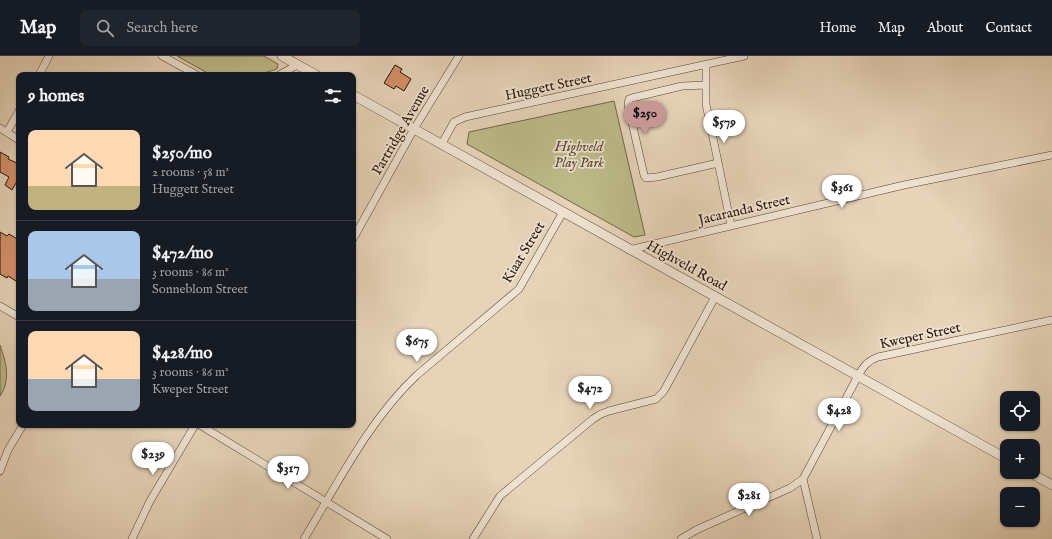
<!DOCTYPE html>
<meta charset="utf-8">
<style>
:root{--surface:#171b24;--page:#20242c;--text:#f1f3f6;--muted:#9ea1a6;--line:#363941;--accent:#c59692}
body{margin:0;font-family:"IM FELL English",serif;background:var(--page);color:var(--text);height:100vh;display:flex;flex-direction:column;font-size:15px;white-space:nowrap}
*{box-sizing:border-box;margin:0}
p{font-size:13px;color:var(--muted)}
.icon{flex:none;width:22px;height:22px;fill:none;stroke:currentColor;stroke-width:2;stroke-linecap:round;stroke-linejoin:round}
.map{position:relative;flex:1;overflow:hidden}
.panel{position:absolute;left:16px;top:16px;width:340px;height:356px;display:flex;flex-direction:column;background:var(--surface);border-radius:8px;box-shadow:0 1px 3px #0004}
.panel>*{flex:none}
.buttons{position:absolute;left:1000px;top:335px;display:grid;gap:8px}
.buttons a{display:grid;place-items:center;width:40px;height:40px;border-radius:8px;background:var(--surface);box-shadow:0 1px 3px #0004;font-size:20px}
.price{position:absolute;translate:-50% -34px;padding:0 9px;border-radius:14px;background:#fff;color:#222;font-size:13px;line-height:26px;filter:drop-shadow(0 1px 2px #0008)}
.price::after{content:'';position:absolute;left:50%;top:24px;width:12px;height:9px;margin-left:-6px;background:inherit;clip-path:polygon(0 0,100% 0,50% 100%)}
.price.selected{background:var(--accent);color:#111}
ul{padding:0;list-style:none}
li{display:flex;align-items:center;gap:12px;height:100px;padding:0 12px}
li+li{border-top:1px solid var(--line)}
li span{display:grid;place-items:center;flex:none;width:112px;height:80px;border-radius:8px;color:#555}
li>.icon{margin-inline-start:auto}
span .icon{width:48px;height:48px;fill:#fffc;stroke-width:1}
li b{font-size:17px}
h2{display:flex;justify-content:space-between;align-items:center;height:48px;padding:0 12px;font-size:17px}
header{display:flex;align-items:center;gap:24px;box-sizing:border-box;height:56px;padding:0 20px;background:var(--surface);border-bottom:1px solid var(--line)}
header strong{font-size:19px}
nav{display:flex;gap:22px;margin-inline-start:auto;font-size:14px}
.search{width:280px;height:36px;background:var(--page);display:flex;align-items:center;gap:10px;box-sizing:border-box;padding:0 14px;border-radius:8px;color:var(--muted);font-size:15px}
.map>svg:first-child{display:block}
.green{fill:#bdba89;stroke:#726648}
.building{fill:#d49069;stroke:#261207}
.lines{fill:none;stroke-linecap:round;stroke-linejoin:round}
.minor-casing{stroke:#564233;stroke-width:8}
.tertiary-casing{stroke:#564233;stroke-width:10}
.minor{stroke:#efe2d1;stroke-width:7}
.tertiary{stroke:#efe2d1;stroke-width:9}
.labels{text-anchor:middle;stroke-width:3.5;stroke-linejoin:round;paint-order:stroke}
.street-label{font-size:14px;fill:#261207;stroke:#efe2d1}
.park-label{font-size:14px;font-style:italic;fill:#53442e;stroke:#efe2d1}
</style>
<header>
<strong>Map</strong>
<div class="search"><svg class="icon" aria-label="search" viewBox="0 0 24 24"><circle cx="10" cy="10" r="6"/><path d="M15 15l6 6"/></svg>Search here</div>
<nav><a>Home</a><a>Map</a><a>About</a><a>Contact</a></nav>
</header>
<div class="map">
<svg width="1052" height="483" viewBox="0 0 1052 483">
<rect width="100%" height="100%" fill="#e6d3b8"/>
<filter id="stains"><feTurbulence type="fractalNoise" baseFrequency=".005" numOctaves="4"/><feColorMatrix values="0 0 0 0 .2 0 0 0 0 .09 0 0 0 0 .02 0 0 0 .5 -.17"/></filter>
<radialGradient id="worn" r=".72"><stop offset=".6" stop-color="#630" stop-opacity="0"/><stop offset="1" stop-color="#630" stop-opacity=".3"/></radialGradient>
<path class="green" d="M177 0H264L278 8 277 13 258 19H211Z
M614 45 645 179 634 181 467 88 469 76Z
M0 289C6 306 11 324 0 340Z"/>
<path class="building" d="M395 9 402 13 400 16 411 23 404 35 396 30 394 33 384 27Z
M0 96 9 101 8 103 19 108V128L16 127 12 134 5 129 9 121 0 116Z
M0 176 7 180 9 178 19 184V227L8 220 7 222 0 218Z"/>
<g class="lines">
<g class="minor-casing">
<path id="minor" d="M162 0 197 19
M706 8V48L731 169
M39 19 49 0
M279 19 297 9
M706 29 682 30 632 42 629 43 628 49 644 119 646 122 657 121 718 107
M0 72 19 84
M7 76 19 55
M441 89 454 66 465 61 744 0
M353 183 414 73 459 0
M629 194 904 129 1052 99
M0 250 19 261
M200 369 387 483
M0 415 8 394 23 369
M803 423 817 483
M132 483 150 445 195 369
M304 483C338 427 369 364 417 319L519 233 563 156
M473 483 500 440 593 363 601 358 609 355 656 343 663 336 666 331 715 241
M681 483 696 474 790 432 803 423 858 320C863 311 867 305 878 301L1052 264"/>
</g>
<g class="tertiary-casing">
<path id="tertiary" d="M282 0 316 19
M353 39 1007 403
M1029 416 1052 429"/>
</g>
<use href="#minor" class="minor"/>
<use href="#tertiary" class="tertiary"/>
</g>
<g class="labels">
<g class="street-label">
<text transform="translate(548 30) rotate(-12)" y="5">Huggett Street</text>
<text transform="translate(400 74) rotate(-60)" y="5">Partridge Avenue</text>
<text transform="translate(744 153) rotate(-13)" y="5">Jacaranda Street</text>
<text transform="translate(523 196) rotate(-59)" y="5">Kiaat Street</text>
<text transform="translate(687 209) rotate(29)" y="5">Highveld Road</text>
<text transform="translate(920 279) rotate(-12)" y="5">Kweper Street</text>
</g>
<g class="park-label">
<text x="579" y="95">Highveld<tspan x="579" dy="16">Play Park</tspan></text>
</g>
</g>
<rect width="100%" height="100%" filter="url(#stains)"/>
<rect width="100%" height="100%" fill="url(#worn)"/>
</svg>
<div class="buttons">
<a><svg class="icon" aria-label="locate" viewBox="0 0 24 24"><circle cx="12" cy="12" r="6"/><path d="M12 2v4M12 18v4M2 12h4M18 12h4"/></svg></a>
<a>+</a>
<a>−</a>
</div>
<b class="price selected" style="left:645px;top:79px">$250</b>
<b class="price" style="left:724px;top:88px">$579</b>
<b class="price" style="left:842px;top:153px">$361</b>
<b class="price" style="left:417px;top:307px">$675</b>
<b class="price" style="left:590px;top:354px">$472</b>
<b class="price" style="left:839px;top:376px">$428</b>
<b class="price" style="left:153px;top:420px">$239</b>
<b class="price" style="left:288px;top:434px">$317</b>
<b class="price" style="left:749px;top:461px">$281</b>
<section class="panel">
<h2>9 homes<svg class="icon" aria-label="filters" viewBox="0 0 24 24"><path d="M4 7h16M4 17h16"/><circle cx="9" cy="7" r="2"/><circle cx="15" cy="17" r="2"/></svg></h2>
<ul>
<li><span style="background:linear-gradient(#ffd9b3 70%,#c2b280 0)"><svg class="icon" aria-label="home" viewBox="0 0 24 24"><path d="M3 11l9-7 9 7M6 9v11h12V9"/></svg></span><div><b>$250/mo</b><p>2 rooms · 58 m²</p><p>Huggett Street</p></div></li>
<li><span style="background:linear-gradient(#a9c7e8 60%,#9aa5b1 0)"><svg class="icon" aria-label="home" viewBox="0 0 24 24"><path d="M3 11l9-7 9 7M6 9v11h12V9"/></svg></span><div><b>$472/mo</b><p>3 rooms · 86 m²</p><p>Sonneblom Street</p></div></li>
<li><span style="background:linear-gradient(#ffd9b3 60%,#9aa5b1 0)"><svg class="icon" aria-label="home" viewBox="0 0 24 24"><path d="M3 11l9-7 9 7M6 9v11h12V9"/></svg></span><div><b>$428/mo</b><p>3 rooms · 86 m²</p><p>Kweper Street</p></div></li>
</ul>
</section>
</div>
